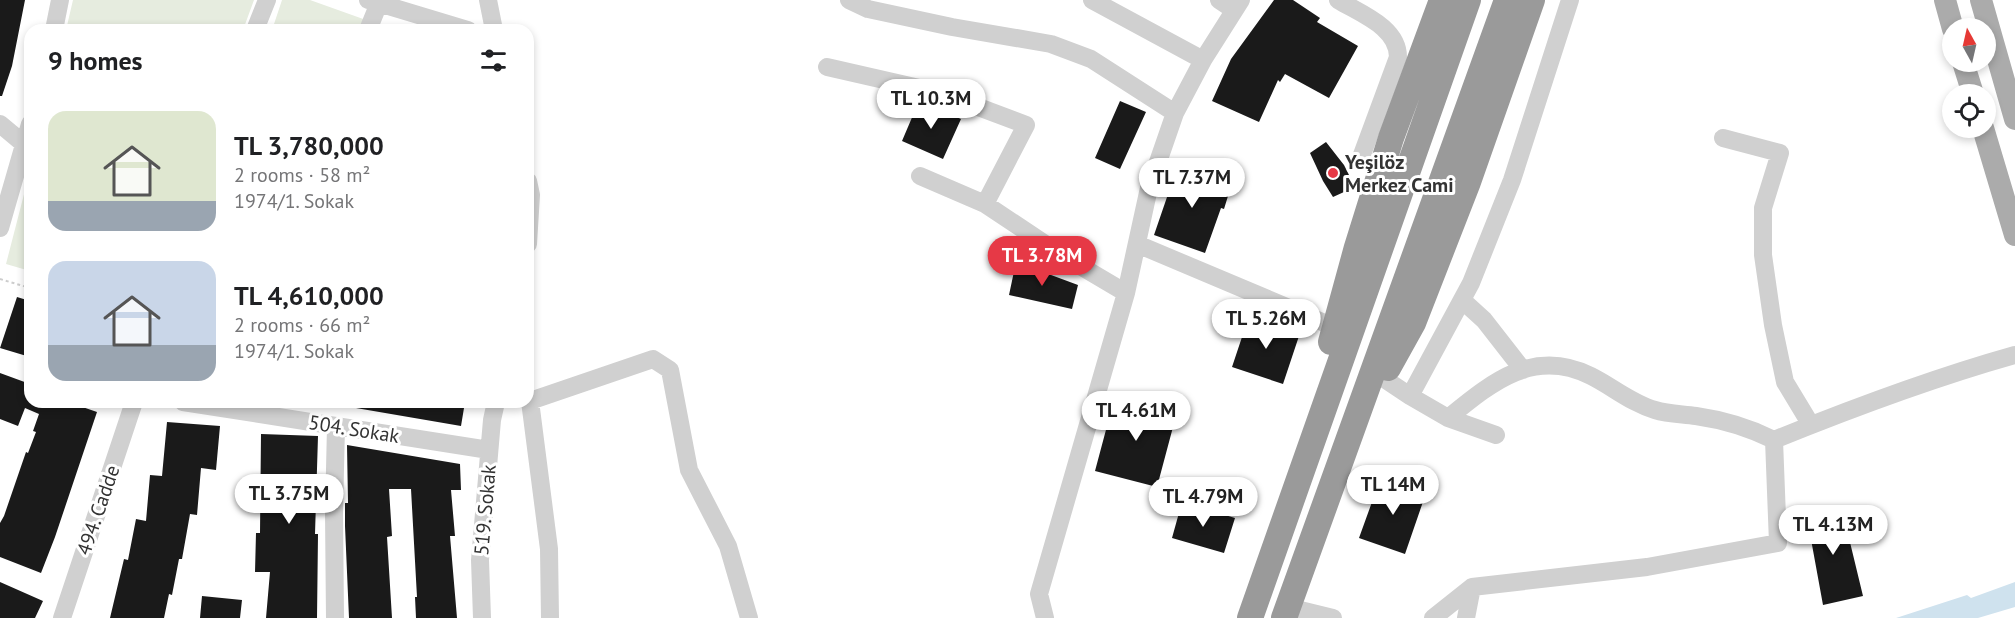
<!DOCTYPE html>
<meta charset="utf-8">
<style>
:root{--surface:#fff;--page:#f2f2f2;--text:#202124;--muted:#757577;--accent:#e63946}
body{margin:0;font-family:"PT Sans",sans-serif;background:var(--page);color:var(--text);height:100vh;display:flex;flex-direction:column;font-size:22px;white-space:nowrap}
*{box-sizing:border-box;margin:0}
p{font-size:20px;color:var(--muted)}
.icon{flex:none;width:33px;height:33px;fill:none;stroke:currentColor;stroke-width:2;stroke-linecap:round;stroke-linejoin:round}
.map{position:relative;flex:1;overflow:hidden}
.drawer{position:absolute;left:24px;top:24px;width:510px;height:384px;display:flex;flex-direction:column;background:var(--surface);border-radius:18px;box-shadow:0 3px 9px #0003}
.drawer>*{flex:none}
.needle{width:39px;rotate:352deg}
.tools{position:absolute;left:1942px;top:18px;display:grid;gap:12px}
.tools a{display:grid;place-items:center;width:54px;height:54px;border-radius:50%;background:var(--surface);box-shadow:0 3px 9px #0003;font-size:30px}
.price{position:absolute;translate:-50% -51px;padding:0 14px;border-radius:21px;background:#fff;color:#222;font-size:20px;line-height:39px;filter:drop-shadow(0 2px 3px #0008)}
.price::after{content:'';position:absolute;left:50%;top:36px;width:18px;height:14px;margin-left:-9px;background:inherit;clip-path:polygon(0 0,100% 0,50% 100%)}
.price.selected{background:var(--accent);color:#fff}
ul{padding:0;list-style:none}
li{display:flex;align-items:center;gap:18px;height:150px;padding:0 24px}
li span{display:grid;place-items:center;flex:none;width:168px;height:120px;border-radius:18px;color:#555}
li>.icon{margin-inline-start:auto}
span .icon{width:72px;height:72px;fill:#fffc;stroke-width:1}
li b{font-size:26px}
h2{display:flex;justify-content:space-between;align-items:center;height:72px;padding:0 24px;font-size:26px}
.map>svg:first-child{display:block}
.green{fill:#e6ecdf}
.water{fill:#cfe2ee}
.building{fill:#1a1a1a}
.lines{fill:none;stroke-linecap:round;stroke-linejoin:round}
.path{stroke:#cdcdcd;stroke-width:2;stroke-dasharray:3 3;stroke-linecap:butt}
.minor{stroke:#d0d0d0;stroke-width:18}
.major{stroke:#ababab;stroke-width:22}
.highway{stroke:#9a9a9a;stroke-width:26}
.poi-dot{fill:#e63946;stroke:#fff;stroke-width:2}
.labels{text-anchor:middle;stroke-width:6;stroke-linejoin:round;paint-order:stroke}
.poi-label{font-size:20px;font-weight:bold;fill:#333;stroke:#fff;text-anchor:start}
.street-label{font-size:20px;fill:#333;stroke:#fff}
</style>
<div class="map">
<svg width="2015" height="618" viewBox="0 0 2015 618">
<rect width="100%" height="100%" fill="#fff"/>
<path class="green" d="M73 0H254L243 30H66Z
M282 0H310L394 30H272Z
M30 171V271L6 264Z"/>
<path class="water" d="M2015 582V607L1978 618H1896L1967 595 1971 598Z"/>
<path class="building" d="M0 0H25L12 66 2 96H0Z
M1274 0H1293L1320 18 1317 22 1358 46 1329 98 1285 74 1280 82 1278 80 1259 122 1212 101 1231 59Z
M919 101 961 119 943 159 902 141Z
M1120 101 1146 112 1120 169 1095 158Z
M1326 142 1344 165 1355 187 1333 197 1323 181 1310 153Z
M1178 165 1232 183 1224 209 1221 208 1205 253 1154 235Z
M1016 262 1078 285 1072 309 1009 295Z
M17 297 30 301V357L0 348Z
M1249 316 1300 333 1283 384 1232 367Z
M0 373 30 384V402H68L97 412 55 537 41 573 0 557V523L4 516 26 452 28 453 36 432 33 431 39 414 25 408 18 426 0 419Z
M1115 396 1177 412 1157 487 1095 471Z
M356 402H465L461 426 356 408Z
M167 422 220 426 216 470 201 468 197 515 190 514 182 559H179L172 595 169 594 164 618H110L124 559 128 560 136 519 146 521 150 475 162 476Z
M261 434 318 436 315 534H318L317 618H266L270 572H255L256 533H260Z
M347 445 460 464 461 490H451L455 536H450L457 618H416L415 597H417L411 489H389L392 536 387 537 392 618H349L345 526V503H348Z
M1381 477 1426 493 1405 554 1359 538Z
M1182 502 1235 518 1224 553 1172 538Z
M1841 505 1863 596 1823 605 1806 512Z
M0 582 43 601 35 618H0Z
M202 596 242 600 240 618H200Z"/>
<g class="lines">
<path class="path" d="M0 279 30 288"/>
<path class="minor" d="M368 0 468 30
M488 0 494 30
M849 0 868 9 952 27 1051 44 1091 59 1175 113
M1092 0 1203 60
M1219 0 1234 10
M1338 0C1361 14 1398 27 1398 57L1360 160
M54 30 60 0
M255 30 267 0
M368 30 379 3
M827 67 941 93 1026 125 985 204
M0 124 24 144
M1723 138 1780 153 1763 208V255L1773 325 1785 382 1811 425
M920 176 985 204 1060 254 1126 293
M528 181 531 195 528 244
M0 228 30 124
M1137 244 1334 327
M1462 300 1484 320 1523 370
M1383 378 1410 396 1448 418 1496 435
M1410 396 1471 283 1512 180 1570 0
M528 397 530 401 549 549 550 618
M530 401 653 359 670 370 689 470 728 546 749 618
M183 402 489 450
M1448 418C1491 383 1533 347 1591 376 1613 387 1631 403 1655 410 1668 414 1682 414 1696 416 1724 420 1748 427 1774 440 1853 408 1933 378 2015 355
M1472 587 1647 567 1778 543 1774 440
M1288 607 1333 618
M62 618 134 402
M335 618 334 513 336 426
M482 618 480 560 492 420 496 402
M1045 618 1039 594 1126 293 1149 188 1175 113 1203 60 1241 0
M1433 618 1472 587
M1466 618 1472 587"/>
<path class="major" d="M1945 0 1953 29
M1981 0 2015 119
M1963 62 1973 94
M1983 128 2015 235"/>
<path class="highway" d="M1331 342 1357 247 1391 138 1442 0
M1388 368 1413 323 1468 182 1532 0
M1250 618 1468 0
M1284 618 1507 0"/>
</g>
<circle class="poi-dot" cx="1333" cy="173" r="6"/>
<g class="labels">
<g class="poi-label">
<text x="1345" y="169">Yeşilöz<tspan x="1345" dy="23">Merkez Cami</tspan></text>
</g>
<g class="street-label">
<text transform="translate(354 429) rotate(9)" y="7">504. Sokak</text>
<text transform="translate(98 510) rotate(-71)" y="7">494. Cadde</text>
<text transform="translate(485 510) rotate(-85)" y="7">519. Sokak</text>
</g>
</g>
</svg>
<div class="tools">
<a><svg class="needle" viewBox="-14 -14 28 28"><path d="M0-13l5 13h-10z" fill="#e53935"/><path d="M0 13l5-13h-10z" fill="#757577"/></svg></a>
<a><svg class="icon" aria-label="locate" viewBox="0 0 24 24"><circle cx="12" cy="12" r="6"/><path d="M12 2v4M12 18v4M2 12h4M18 12h4"/></svg></a>
</div>
<b class="price" style="left:931px;top:130px">TL 10.3M</b>
<b class="price" style="left:1192px;top:209px">TL 7.37M</b>
<b class="price selected" style="left:1042px;top:287px">TL 3.78M</b>
<b class="price" style="left:1266px;top:350px">TL 5.26M</b>
<b class="price" style="left:1136px;top:442px">TL 4.61M</b>
<b class="price" style="left:1393px;top:516px">TL 14M</b>
<b class="price" style="left:289px;top:525px">TL 3.75M</b>
<b class="price" style="left:1203px;top:528px">TL 4.79M</b>
<b class="price" style="left:1833px;top:556px">TL 4.13M</b>
<section class="drawer">
<h2>9 homes<svg class="icon" aria-label="filters" viewBox="0 0 24 24"><path d="M4 7h16M4 17h16"/><circle cx="9" cy="7" r="2"/><circle cx="15" cy="17" r="2"/></svg></h2>
<ul>
<li><span style="background:linear-gradient(#dfe7d0 75%,#9aa5b1 0)"><svg class="icon" aria-label="home" viewBox="0 0 24 24"><path d="M3 11l9-7 9 7M6 9v11h12V9"/></svg></span><div><b>TL 3,780,000</b><p>2 rooms · 58 m²</p><p>1974/1. Sokak</p></div></li>
<li><span style="background:linear-gradient(#c9d6e8 70%,#9aa5b1 0)"><svg class="icon" aria-label="home" viewBox="0 0 24 24"><path d="M3 11l9-7 9 7M6 9v11h12V9"/></svg></span><div><b>TL 4,610,000</b><p>2 rooms · 66 m²</p><p>1974/1. Sokak</p></div></li>
</ul>
</section>
</div>
